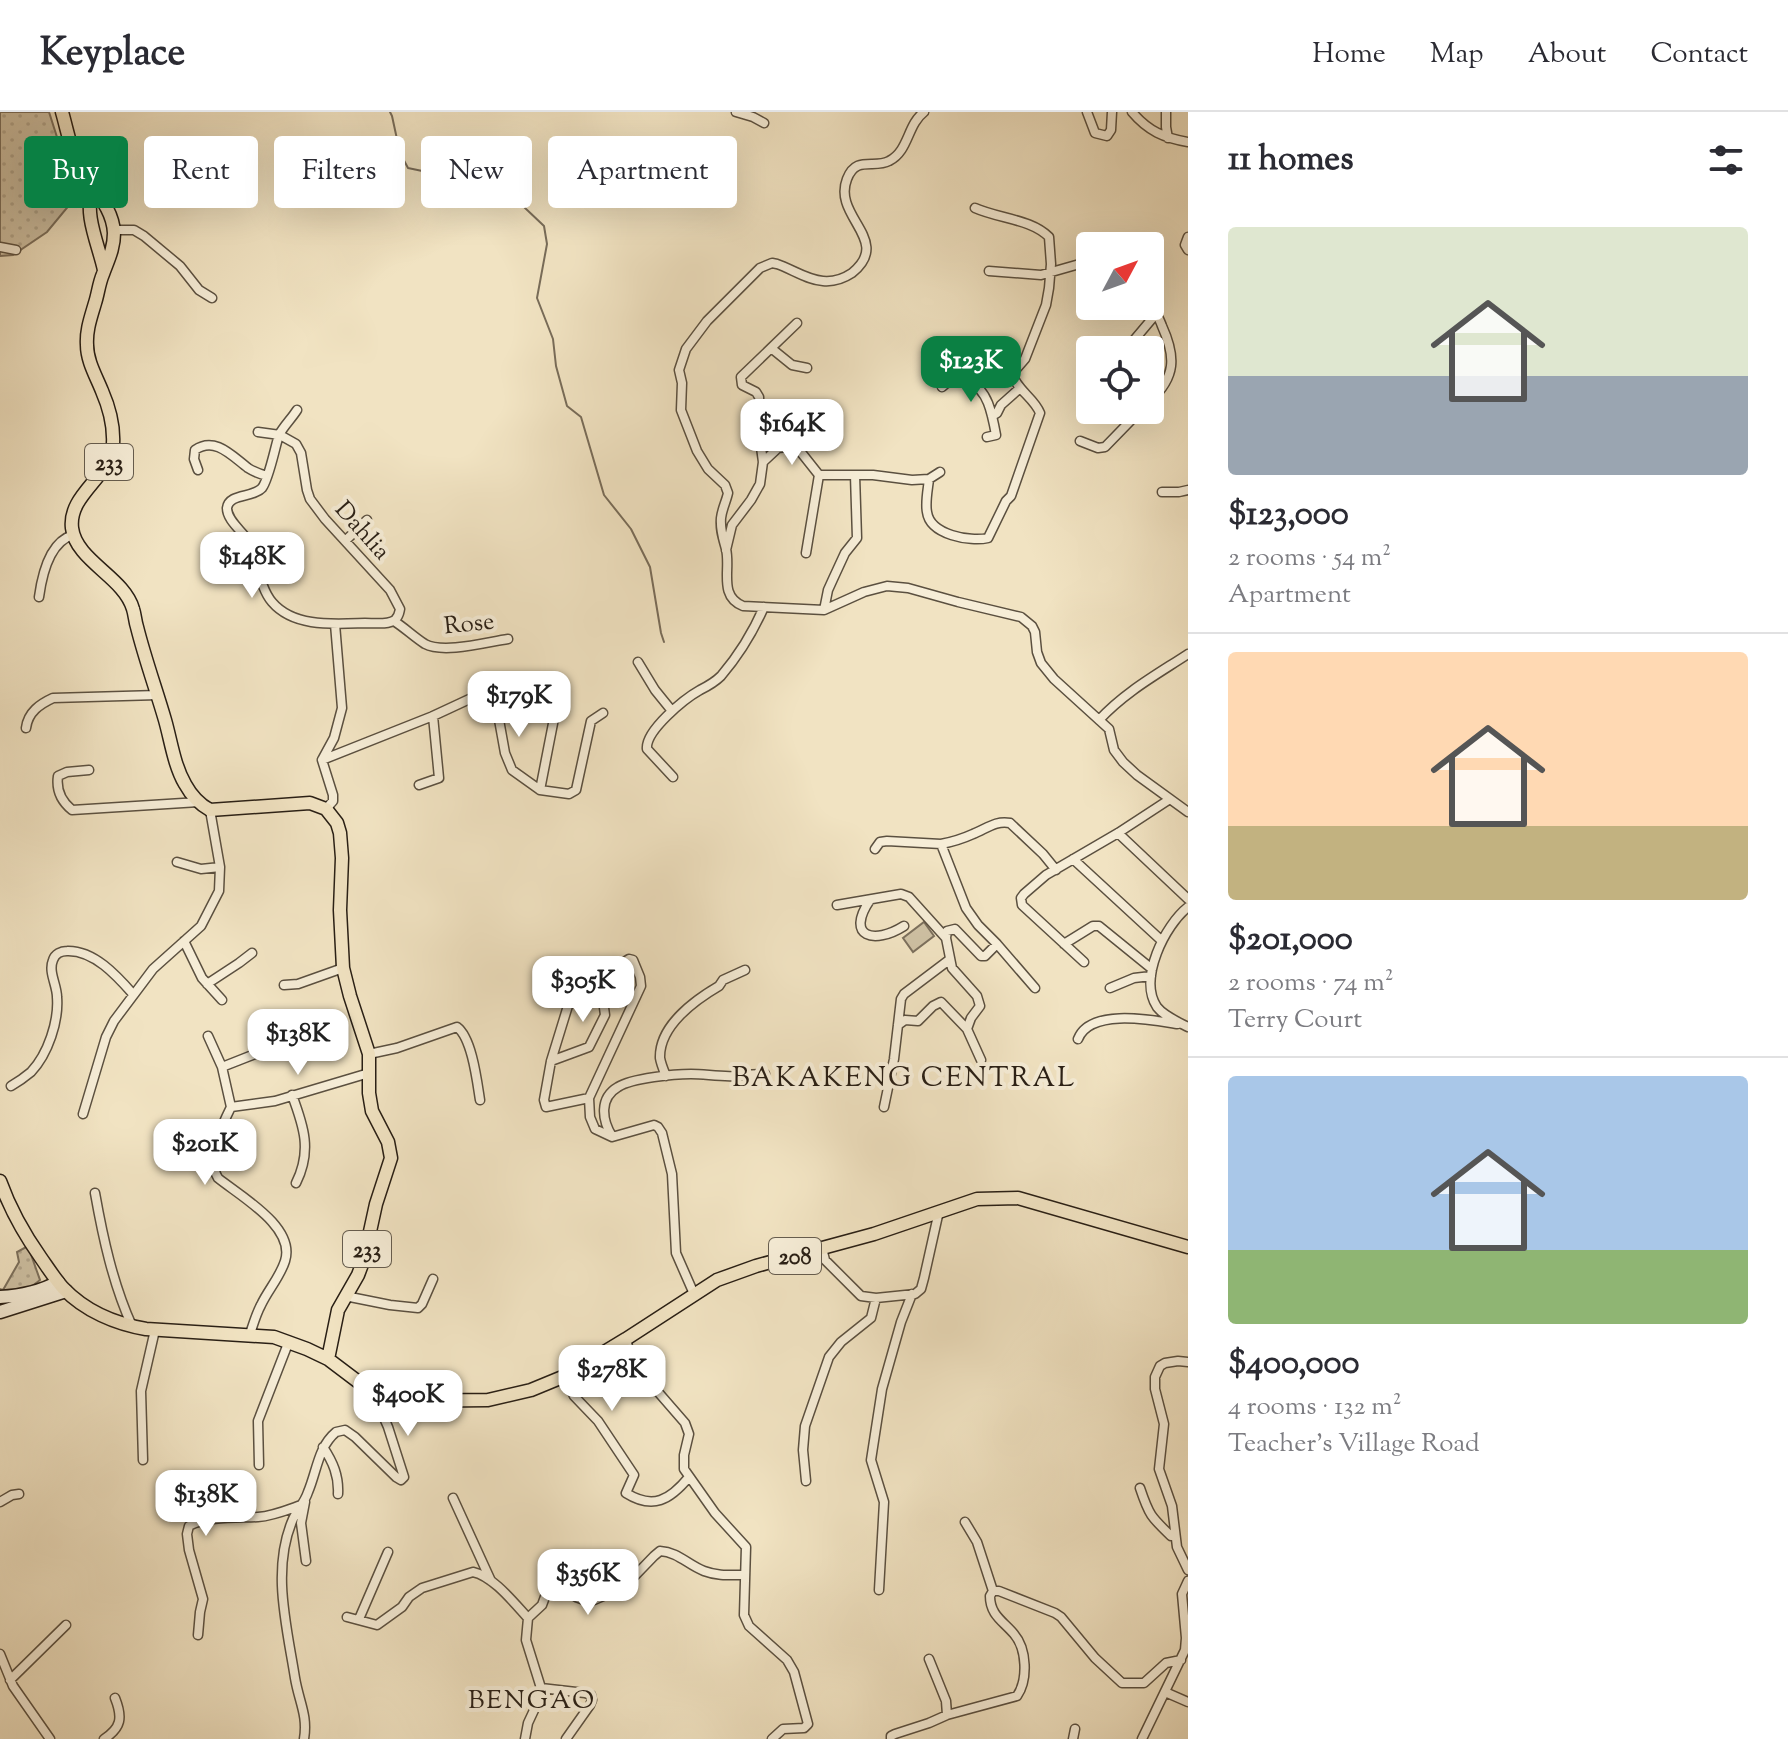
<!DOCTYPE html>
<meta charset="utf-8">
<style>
:root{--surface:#fff;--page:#f2f2f3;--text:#2b2b33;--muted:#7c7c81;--line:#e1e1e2;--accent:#0b8043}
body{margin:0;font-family:"Sorts Mill Goudy",serif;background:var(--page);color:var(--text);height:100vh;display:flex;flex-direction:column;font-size:30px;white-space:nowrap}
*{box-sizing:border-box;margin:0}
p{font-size:26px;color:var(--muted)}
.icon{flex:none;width:44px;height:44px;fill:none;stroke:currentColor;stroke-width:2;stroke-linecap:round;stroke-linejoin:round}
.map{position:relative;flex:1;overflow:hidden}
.panel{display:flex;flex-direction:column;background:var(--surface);width:600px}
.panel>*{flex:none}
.hud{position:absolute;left:24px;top:24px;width:760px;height:72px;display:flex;gap:16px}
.needle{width:52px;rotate:49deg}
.fabs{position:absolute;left:1076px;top:120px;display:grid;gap:16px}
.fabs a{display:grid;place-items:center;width:88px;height:88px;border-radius:8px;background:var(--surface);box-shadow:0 8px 32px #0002;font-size:40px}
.price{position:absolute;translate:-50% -68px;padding:0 18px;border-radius:16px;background:#fff;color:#222;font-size:26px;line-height:52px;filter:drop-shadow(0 2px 4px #0008)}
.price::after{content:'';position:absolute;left:50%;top:48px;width:24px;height:18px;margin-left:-12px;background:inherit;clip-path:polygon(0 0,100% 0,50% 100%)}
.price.selected{background:var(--accent);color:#fff}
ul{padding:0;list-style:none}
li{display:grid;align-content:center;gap:16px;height:424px;padding:0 40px}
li+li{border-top:2px solid var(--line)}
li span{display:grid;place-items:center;height:248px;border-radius:8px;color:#555}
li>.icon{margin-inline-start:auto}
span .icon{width:144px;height:144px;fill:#fffc;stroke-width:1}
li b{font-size:34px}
h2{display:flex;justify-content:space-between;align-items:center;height:96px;padding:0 40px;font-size:34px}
.chip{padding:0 28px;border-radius:8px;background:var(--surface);box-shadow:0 8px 32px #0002;font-size:28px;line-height:72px}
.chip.selected{background:var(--accent);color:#fff}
header{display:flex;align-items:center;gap:48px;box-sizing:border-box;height:112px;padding:0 40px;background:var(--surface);border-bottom:2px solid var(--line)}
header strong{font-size:38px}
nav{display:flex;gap:44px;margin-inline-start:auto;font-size:28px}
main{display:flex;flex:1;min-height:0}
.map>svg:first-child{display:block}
.grass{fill:url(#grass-dots);stroke:#7c705d;stroke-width:2}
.pitch{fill:#cfc2a5;stroke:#7c705d;stroke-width:2}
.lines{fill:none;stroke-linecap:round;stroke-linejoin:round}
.stream{stroke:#786c59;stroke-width:2}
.street-casing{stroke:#5b5040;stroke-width:11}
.secondary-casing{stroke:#291f15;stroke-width:15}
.primary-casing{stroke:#291f15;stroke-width:15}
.street{stroke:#f6edd7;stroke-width:8}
.secondary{stroke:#f6edd7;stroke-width:12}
.primary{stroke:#f1e3c2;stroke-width:12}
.labels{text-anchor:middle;stroke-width:8;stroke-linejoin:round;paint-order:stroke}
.shield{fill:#f6edd7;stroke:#665d4f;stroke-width:2}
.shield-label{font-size:22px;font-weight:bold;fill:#291f15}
.street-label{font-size:24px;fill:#291f15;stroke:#f6edd7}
.neighbourhood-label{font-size:26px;letter-spacing:2px;fill:#291f15;stroke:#f6edd7}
.quarter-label{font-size:28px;letter-spacing:2px;fill:#291f15;stroke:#f6edd7}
</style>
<header>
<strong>Keyplace</strong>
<nav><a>Home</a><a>Map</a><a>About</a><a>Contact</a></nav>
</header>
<main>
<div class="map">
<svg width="1188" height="1627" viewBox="0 0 1188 1627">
<defs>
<pattern id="grass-dots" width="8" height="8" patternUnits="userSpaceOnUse" patternTransform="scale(2)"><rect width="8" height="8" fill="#cfc2a5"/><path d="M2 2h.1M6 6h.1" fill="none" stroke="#b2a68d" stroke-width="1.8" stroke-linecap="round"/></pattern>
</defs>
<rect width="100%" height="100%" fill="#f1e3c2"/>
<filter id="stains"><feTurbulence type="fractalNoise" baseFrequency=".0025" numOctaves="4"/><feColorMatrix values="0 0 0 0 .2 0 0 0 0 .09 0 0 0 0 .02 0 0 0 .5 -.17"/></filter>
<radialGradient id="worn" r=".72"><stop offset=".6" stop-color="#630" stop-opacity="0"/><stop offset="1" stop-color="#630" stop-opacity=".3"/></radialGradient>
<path class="grass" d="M0 0H49L64 47 79 77 71 91 47 120 13 143 0 144Z
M28 1134 40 1168 0 1200V1177L3 1178 19 1150 17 1140Z"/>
<path class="pitch" d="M924 810 934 824 913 840 903 826Z"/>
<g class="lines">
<path class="stream" d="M390 0 392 4 400 41 408 56 427 60 462 59 524 95 544 114 547 132 537 186 553 227 556 254 567 294 581 305 604 383 631 417 650 455 661 521 664 530"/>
<g class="street-casing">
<path id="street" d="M736 0 753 5 764 11
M924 0C907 13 909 39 889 49 874 57 856 43 847 67 832 105 893 128 852 161 843 167 834 170 823 169 807 168 792 157 777 152L772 151 760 156 707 209 686 237 679 258 682 271 681 298 697 339 708 357 725 373 728 381C726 390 722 397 721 406 720 418 723 426 726 437 731 457 718 484 743 494L824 498 864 480 887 474 908 476 958 490 1021 505 1032 514 1035 520 1037 540 1041 551 1054 567 1109 617 1114 638 1123 650 1137 663 1188 700
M1087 0 1095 21 1107 24 1111 18 1112 0
M1132 0C1148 19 1164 26 1188 30
M1166 0V15L1168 26
M114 118H134L144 124 180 154 199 178 212 186
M1188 125 1185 133 1188 138
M0 135 16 138
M989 159 1041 163 1090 149
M1150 184C1152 195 1158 203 1162 214 1176 245 1176 265 1150 289
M1129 234 1156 202
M771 236 792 253 807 256
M942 275C959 259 980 271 988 291 992 301 994 312 996 323L987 325
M992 304 997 301 1001 293 1020 276
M258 320 280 323 296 332 301 341 307 378 310 387 325 407 390 478 400 497C399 502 399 504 395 508 388 513 374 511 365 511 335 512 294 516 272 490 259 475 257 445 247 427 241 418 227 408 227 396 229 381 253 386 262 376 269 367 275 335 279 323 283 315 292 306 297 298
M1080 329 1098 336 1105 335 1141 298
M763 350 778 336 796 334 819 363
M198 358 194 347 195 338C215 324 232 344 248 356 254 360 260 362 267 364
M940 360 929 367C928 377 925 390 927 400 930 423 970 430 988 426L1006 389 1011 384 1040 301C1034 286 1017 278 1012 262L1025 247 1046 193 1049 176 1051 152 1049 125C1031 107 1000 107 975 96
M819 363H873L912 368 929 367
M1162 380H1179L1188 378
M345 429 367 408
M726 438 732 413 751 388 760 372 763 350 760 328 759 285 756 280 742 273 741 265 797 211
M806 441 819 363
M39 485C42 463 49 430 73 423
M824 498 828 478 833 467 845 441 857 426 855 363
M394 509C405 516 414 525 425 532 444 542 487 530 508 527
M638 550 655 578 672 599
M494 580 505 641 512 658 540 678 569 682 576 678 591 609 603 601
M1099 608C1125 580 1156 563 1188 542
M26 616C28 600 40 592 53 586L158 583
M322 648 433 604 476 584 546 568 550 569 554 575 557 591 540 678
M89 658 67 660 58 664C56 678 61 689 72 698L199 690
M673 665 647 637C645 619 684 587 700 578 708 574 714 571 721 564 739 543 753 520 764 495
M419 673 439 666 433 604
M326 697 333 689V683L322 648 334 626 342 596 335 512
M1118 721 1188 787
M875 737 880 730 887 729 941 732
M1073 747 1162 829
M177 750 201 757 220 755
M870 788C845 825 874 833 904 814
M837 793 901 782 909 785 946 826 952 856 977 884 980 894 971 906 967 917
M1188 795C1165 813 1138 867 1157 895 1164 904 1178 910 1188 915
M946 826 947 819 955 817 981 844H985L997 832 978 813 966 796 941 732C952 730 962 727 973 722 986 717 996 708 1010 711L1043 742 1056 758
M184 829 202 866 222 888
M997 832 1035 876
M1064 832 1093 814H1099L1152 857
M1084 850 1022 793 1021 786 1024 782 1046 763 1118 721 1170 687
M207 872 239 851 252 841
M284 873 298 872 343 856
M1110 876 1134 866 1151 864
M898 913 905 908 918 909 933 894 941 890 967 917 981 948
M208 924 222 955 231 995
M1078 927C1090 896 1152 908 1177 912
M369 942 397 936 457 915C472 926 477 969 480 988
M551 949 589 935 605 903 600 866
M222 955 273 935 276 928 269 911
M666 964C664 959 661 952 660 946 659 914 695 888 719 874L723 868 745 858
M11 974C18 970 25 965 31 960 48 942 59 909 57 885 57 873 48 860 53 848 55 842 61 839 67 839 94 838 117 864 133 882
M292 983C304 1015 312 1039 296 1071
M589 986 546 995 544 988 551 949 571 884 629 847 633 848 640 865 641 874 589 986 590 1005 595 1017 612 1025 654 1013 658 1015 662 1021 672 1062 676 1141 694 1182
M231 995C222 1013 206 1047 218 1066 240 1084 296 1115 285 1149 280 1165 268 1178 261 1193 256 1202 253 1213 250 1222
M231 995 275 989 369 961
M884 995 894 947 901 887 904 882 949 848
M83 1002 106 925 114 909 153 857 201 814 219 779 220 755 210 698
M612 1024C602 1008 599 986 618 975 632 966 675 962 691 962 705 962 720 965 735 964 745 963 755 962 765 962
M95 1081C103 1126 113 1172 132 1214
M822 1136 825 1148 861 1184 876 1186 915 1182 921 1177 924 1166 939 1099
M345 1184 390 1193 418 1196 422 1192 433 1167
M626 1227 632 1250 685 1311 689 1322 684 1343V1357L715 1401 746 1435 744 1503 749 1514 787 1548 794 1560 808 1612 804 1616 783 1617 772 1627
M1188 1250 1178 1249 1165 1251 1160 1254 1155 1265V1277L1164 1312 1159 1357 1172 1394 1177 1435 1188 1458
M565 1264 574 1284 598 1309 634 1363 626 1381C653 1398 670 1388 689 1365
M323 1335C333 1350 339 1364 338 1382
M143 1348 141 1279 155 1218
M259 1353 258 1309 289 1229
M806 1369 803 1338 805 1314 829 1245 841 1230 871 1206 876 1186
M1140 1376C1149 1403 1151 1405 1171 1424H1175
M453 1386 491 1469
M0 1390 12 1383 19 1382
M305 1390 301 1411 306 1449
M965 1410 977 1430 993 1479
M879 1478 884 1390 871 1348 882 1277 901 1210 912 1182
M347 1505 377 1513 402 1495 409 1485 422 1476 473 1460C493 1464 514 1491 528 1506
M359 1507 388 1440
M198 1523 200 1500 203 1487 189 1438 187 1422 189 1414C207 1404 238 1406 258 1405 273 1404 287 1398 301 1393
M0 1542 13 1574 50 1627
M929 1547 946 1589 947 1603
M10 1568 66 1513
M541 1576 585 1581 591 1583 592 1588 590 1593 566 1627
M1165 1580 1188 1590
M104 1627C121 1616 123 1606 115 1586
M304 1627C308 1603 299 1590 295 1566 287 1515 271 1457 293 1407 297 1398 305 1390 308 1380 317 1359 318 1335 336 1320L345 1318 355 1325 396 1365 401 1368 404 1365 388 1315 373 1281
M525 1627 528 1611 535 1596 541 1576 526 1528 528 1506 542 1493 549 1474 556 1470 565 1473 576 1485 587 1489 594 1488 624 1475 654 1444 660 1439C678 1440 688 1453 704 1459 717 1464 730 1463 744 1463
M891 1627V1624L895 1622 929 1611 947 1603 1017 1584C1028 1568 1027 1537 1014 1522 1003 1509 990 1503 990 1484L993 1479H999L1055 1501 1061 1505 1095 1546 1122 1571H1144L1166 1551 1181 1548
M1073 1627 1075 1617
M1142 1627 1185 1538 1186 1526 1182 1482 1188 1469"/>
</g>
<g class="secondary-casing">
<path id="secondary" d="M0 1185C20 1184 40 1180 58 1170
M0 1200 66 1179"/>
</g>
<g class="primary-casing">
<path id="primary" d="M62 0C67 17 70 36 78 52 90 75 113 94 114 121 114 137 108 148 103 162 99 171 98 182 95 191 91 205 86 218 87 233 87 249 96 264 102 279 109 295 114 314 113 332 111 365 68 382 72 416 76 449 124 465 133 497 135 503 135 509 137 515 145 547 156 577 165 608 171 629 174 653 185 672 191 683 199 692 210 698L310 691 326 697 337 711 340 721 342 746 340 798 343 856 350 884 369 942V981L372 999 388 1030 391 1046 376 1092 364 1147 358 1163 338 1198 328 1247
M93 78C83 101 99 134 104 158
M0 1069C10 1097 24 1122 41 1146 48 1156 55 1167 63 1176 85 1199 116 1212 146 1217L274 1225 307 1237 328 1247 373 1281 394 1289 488 1288 531 1278 565 1264 626 1227 717 1168 756 1154 874 1122 977 1087 1018 1086 1188 1135"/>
</g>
<use href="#street" class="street"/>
<use href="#secondary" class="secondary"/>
<use href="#primary" class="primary"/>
</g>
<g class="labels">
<g class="shield">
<rect x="85" y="332" width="48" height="36" rx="6"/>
<rect x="343" y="1119" width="48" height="36" rx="6"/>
<rect x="769" y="1126" width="52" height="36" rx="6"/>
</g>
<g class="shield-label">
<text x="109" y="358">233</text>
<text x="367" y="1145">233</text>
<text x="795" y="1152">208</text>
</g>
<g class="street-label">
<text transform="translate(363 418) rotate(48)" y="8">Dahlia</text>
<text transform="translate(469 511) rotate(-6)" y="8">Rose</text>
</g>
<g class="neighbourhood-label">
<text x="532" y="1596">BENGAO</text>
</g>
<g class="quarter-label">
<text x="904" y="974">BAKAKENG CENTRAL</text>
</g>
</g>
<rect width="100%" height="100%" filter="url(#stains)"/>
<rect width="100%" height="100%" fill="url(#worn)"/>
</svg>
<div class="fabs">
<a><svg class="needle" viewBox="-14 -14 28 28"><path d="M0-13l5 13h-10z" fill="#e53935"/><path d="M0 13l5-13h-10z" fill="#7c7c81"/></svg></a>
<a><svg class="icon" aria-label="locate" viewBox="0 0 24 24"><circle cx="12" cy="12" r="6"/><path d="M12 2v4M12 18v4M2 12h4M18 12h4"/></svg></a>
</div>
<b class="price selected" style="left:971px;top:292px">$123K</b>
<b class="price" style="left:792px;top:355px">$164K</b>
<b class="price" style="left:252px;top:488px">$148K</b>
<b class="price" style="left:519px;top:627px">$179K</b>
<b class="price" style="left:583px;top:912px">$305K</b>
<b class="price" style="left:298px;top:965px">$138K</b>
<b class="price" style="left:205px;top:1075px">$201K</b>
<b class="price" style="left:612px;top:1301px">$278K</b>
<b class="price" style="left:408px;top:1326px">$400K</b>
<b class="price" style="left:206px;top:1426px">$138K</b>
<b class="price" style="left:588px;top:1505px">$356K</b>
<div class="hud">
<a class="chip selected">Buy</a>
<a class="chip">Rent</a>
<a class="chip">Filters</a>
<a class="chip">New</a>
<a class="chip">Apartment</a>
</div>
</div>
<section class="panel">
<h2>11 homes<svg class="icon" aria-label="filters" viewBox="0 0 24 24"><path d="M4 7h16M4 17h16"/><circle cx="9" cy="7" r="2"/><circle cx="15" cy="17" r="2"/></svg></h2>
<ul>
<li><span style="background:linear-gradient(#dfe7d0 60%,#9aa5b1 0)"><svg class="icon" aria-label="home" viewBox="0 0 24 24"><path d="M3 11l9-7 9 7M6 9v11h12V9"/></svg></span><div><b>$123,000</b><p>2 rooms · 54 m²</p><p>Apartment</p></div></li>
<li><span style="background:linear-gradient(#ffd9b3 70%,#c2b280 0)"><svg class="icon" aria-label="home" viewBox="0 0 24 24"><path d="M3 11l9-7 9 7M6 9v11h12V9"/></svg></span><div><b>$201,000</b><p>2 rooms · 74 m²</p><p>Terry Court</p></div></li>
<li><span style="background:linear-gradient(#a9c7e8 70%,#8fb573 0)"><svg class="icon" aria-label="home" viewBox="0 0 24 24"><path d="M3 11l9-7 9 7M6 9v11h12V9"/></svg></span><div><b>$400,000</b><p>4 rooms · 132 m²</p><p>Teacher's Village Road</p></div></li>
</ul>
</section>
</main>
